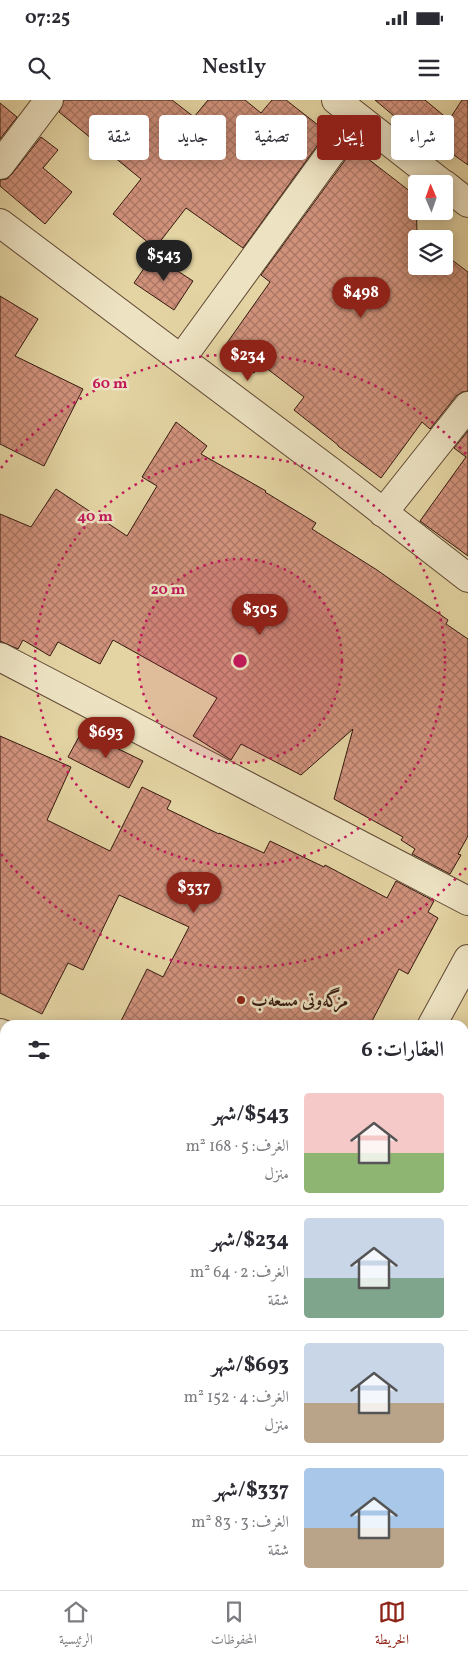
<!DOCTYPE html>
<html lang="ar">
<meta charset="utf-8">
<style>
:root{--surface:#fff;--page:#f2f2f3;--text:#2b2b33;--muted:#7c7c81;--line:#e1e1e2;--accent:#8f2418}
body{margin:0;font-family:Vollkorn,Amiri,serif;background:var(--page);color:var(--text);direction:rtl;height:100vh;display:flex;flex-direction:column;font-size:19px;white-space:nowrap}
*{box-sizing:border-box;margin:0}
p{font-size:16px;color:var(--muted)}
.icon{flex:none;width:28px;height:28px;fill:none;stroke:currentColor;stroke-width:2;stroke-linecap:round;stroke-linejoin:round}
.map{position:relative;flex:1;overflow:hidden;direction:ltr}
.side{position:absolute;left:0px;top:920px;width:469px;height:570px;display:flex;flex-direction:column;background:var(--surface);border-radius:15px 15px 0 0;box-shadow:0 2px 12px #0003;direction:rtl}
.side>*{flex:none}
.hud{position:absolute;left:15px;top:15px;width:439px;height:45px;direction:rtl;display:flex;gap:10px}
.needle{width:32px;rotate:358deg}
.tools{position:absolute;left:408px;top:75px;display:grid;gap:10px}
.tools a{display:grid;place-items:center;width:45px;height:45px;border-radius:5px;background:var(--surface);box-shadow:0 2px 12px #0003;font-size:25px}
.price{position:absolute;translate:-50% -42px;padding:0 11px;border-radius:18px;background:var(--accent);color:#fff;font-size:16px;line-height:32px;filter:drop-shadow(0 1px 2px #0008)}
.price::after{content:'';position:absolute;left:50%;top:30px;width:15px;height:11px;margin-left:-8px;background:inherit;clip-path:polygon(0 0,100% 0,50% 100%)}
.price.active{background:#222;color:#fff}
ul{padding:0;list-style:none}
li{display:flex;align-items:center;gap:15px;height:125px;padding:0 25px}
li+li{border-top:1px solid var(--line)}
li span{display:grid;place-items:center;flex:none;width:140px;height:100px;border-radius:5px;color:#555}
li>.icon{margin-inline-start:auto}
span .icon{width:60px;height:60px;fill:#fffc;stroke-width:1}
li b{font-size:21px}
h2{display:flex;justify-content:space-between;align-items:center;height:60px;padding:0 25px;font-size:21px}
.tag{padding:0 18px;border-radius:5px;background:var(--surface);box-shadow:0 2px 12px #0003;font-size:18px;line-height:45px}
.tag.active{background:var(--accent);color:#fff}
.status{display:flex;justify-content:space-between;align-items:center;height:35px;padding:0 25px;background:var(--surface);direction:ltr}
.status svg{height:14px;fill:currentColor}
header{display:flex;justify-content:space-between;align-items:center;height:65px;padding:0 25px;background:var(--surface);font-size:22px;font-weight:600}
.tab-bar{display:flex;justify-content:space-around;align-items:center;height:70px;border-top:1px solid var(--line);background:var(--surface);font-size:14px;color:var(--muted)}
.tab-bar a{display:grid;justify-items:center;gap:2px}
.tab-bar .active{color:var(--accent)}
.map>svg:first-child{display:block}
.building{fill:url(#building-cross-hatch);stroke:#34190f}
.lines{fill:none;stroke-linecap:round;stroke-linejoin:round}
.minor-casing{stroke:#604834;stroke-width:30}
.secondary-casing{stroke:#34190f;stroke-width:30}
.minor{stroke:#ede3c3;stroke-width:28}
.secondary{stroke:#ede3c3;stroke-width:28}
.ring{fill:none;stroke:#c2185b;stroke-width:2.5;stroke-dasharray:2.5 5}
.poi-dot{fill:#8f2418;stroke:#ede3c3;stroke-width:2}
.labels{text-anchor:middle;stroke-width:5;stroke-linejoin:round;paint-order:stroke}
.poi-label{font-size:18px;font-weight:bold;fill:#34190f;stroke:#ede3c3;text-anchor:start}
.centre{fill:#c2185b;stroke:#ede3c3;stroke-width:2.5}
.ring-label{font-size:15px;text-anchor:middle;font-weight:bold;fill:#c2185b;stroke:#ede3c3;stroke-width:5;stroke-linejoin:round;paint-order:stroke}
</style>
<div class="status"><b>07:25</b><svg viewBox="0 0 49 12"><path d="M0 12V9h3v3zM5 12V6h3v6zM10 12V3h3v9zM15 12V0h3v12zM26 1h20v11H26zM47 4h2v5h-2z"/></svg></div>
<header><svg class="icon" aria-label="menu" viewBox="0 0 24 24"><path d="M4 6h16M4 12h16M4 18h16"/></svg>Nestly<svg class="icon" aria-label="search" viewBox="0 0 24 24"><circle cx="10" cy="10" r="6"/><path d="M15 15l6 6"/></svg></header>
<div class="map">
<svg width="468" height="1490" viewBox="0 0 468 1490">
<defs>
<pattern id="building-cross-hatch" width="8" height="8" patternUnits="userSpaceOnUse" patternTransform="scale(1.25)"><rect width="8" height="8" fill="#d1927c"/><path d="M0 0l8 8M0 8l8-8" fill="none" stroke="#aa7664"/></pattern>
</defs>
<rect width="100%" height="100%" fill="#e4d4a3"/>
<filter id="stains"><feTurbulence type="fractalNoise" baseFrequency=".004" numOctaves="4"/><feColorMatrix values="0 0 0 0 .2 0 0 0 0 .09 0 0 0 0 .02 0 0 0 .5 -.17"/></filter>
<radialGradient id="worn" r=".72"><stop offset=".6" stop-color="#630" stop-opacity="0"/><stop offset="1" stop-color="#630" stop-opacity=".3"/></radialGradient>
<path class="building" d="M64 0H172L194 17 208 0H245L261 13 272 0H286L327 32 243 148 186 108 155 148 113 114 141 79 59 12Z
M375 0H425L449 20 462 0H468V65L430 38 426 43Z
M0 3 17 17 0 39Z
M41 37 58 50 43 68 72 92 45 124 0 86V80L7 79 12 74Z
M354 48 416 96 417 133 425 139H416V166H444V154L468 172V291L462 292 456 296 430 329 422 322 381 378 338 346V345L294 310 304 297 261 264 254 273 222 250 270 182 261 175Z
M153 155 193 181 174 210 134 183Z
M0 196 38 219 15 256 83 289 44 366 0 344Z
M176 322 207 346 201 354 266 391 265 392 316 423 312 429 377 470 448 520 446 524 468 539V736L458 754 461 755 450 774 412 754 415 749 401 740 403 737 334 699 353 629 301 675 241 644 231 660 193 636 217 598 113 540 100 564 58 542 50 556 23 540 18 549 0 541V414L31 427 56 389 127 436 157 386 142 377Z
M468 331V456L420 421 466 357 454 348Z
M82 631 143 661 129 688 68 657Z
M0 636 71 667 47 720 110 751 142 687 171 701 167 709 219 734V733L264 753 270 741 324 767 325 765 387 798 396 781 434 801 428 812 438 818 408 874 399 869 370 925H119L147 869 163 877 189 827 119 795 83 870 68 863 42 914 0 893Z"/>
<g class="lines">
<g class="minor-casing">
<path id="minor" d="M336 0 443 84
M0 65 49 0
M444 84 468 103
M0 123 334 374 468 478
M181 259 357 17
M383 413 468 306
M0 557 468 801
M432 925 468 859
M0 933 5 935
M464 1136 468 1139
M0 1236 5 1238
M464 1395 468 1398"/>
</g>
<g class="secondary-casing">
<path id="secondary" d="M464 970 468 962
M464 1112 468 1104
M177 1490 180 1485
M253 1490 256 1485"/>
</g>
<use href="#minor" class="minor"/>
<use href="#secondary" class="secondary"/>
</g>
<circle cx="240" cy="561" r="102" fill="#c2185b" fill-opacity=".12"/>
<g class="ring">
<circle cx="240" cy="561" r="102"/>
<circle cx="240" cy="561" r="205"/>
<path d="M466 768A307 307 0 0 1 1 754M1 368A307 307 0 0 1 466 354"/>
</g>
<circle class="poi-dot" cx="241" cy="900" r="5"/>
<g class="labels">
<g class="poi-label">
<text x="251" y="906">مزگەوتی مسعەب</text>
</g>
</g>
<circle cx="240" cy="561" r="8" class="centre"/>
<g class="ring-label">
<text x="110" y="288">60 m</text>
<text x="95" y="421">40 m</text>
<text x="168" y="494">20 m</text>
</g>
<rect width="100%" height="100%" filter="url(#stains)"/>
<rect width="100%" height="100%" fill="url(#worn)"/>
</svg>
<div class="tools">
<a><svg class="needle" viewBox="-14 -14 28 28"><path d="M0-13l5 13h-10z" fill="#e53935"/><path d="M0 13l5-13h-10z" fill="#7c7c81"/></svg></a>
<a><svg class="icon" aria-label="layers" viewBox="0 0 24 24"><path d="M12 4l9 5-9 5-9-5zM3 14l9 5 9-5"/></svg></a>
</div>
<b class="price active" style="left:164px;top:182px">$543</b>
<b class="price" style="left:361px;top:219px">$498</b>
<b class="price" style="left:248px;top:282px">$234</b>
<b class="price" style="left:260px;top:536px">$305</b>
<b class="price" style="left:106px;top:659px">$693</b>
<b class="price" style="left:194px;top:814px">$337</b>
<div class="hud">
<a class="tag">شراء</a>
<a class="tag active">إيجار</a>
<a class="tag">تصفية</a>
<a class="tag">جديد</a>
<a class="tag">شقة</a>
</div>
<section class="side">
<h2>العقارات: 6<svg class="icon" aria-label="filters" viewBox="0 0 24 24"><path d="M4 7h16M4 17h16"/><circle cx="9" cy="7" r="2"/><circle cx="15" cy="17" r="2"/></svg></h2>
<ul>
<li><span style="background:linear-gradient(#f6c9c9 60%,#8fb573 0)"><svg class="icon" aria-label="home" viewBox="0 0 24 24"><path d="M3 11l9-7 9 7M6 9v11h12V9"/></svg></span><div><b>$543/شهر</b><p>الغرف: 5 · 168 m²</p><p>منزل</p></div></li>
<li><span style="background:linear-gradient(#c9d6e8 60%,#7fa58c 0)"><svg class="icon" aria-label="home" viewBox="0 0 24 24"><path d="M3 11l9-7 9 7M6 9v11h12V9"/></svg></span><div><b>$234/شهر</b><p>الغرف: 2 · 64 m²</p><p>شقة</p></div></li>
<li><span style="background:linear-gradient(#c9d6e8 60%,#b9a48a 0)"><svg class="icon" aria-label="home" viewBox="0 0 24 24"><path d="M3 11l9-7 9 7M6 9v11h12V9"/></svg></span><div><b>$693/شهر</b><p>الغرف: 4 · 152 m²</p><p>منزل</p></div></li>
<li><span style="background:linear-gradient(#a9c7e8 60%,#b9a48a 0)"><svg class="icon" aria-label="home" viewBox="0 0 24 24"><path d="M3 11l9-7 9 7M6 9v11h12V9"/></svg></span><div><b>$337/شهر</b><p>الغرف: 3 · 83 m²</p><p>شقة</p></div></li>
</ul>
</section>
</div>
<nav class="tab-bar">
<a class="active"><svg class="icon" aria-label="map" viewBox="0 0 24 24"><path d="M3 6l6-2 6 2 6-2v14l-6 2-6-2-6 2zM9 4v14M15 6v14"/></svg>الخريطة</a>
<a><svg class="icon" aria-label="saved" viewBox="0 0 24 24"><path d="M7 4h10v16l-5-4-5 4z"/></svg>المحفوظات</a>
<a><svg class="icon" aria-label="home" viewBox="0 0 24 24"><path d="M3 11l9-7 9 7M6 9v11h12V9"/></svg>الرئيسية</a>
</nav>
